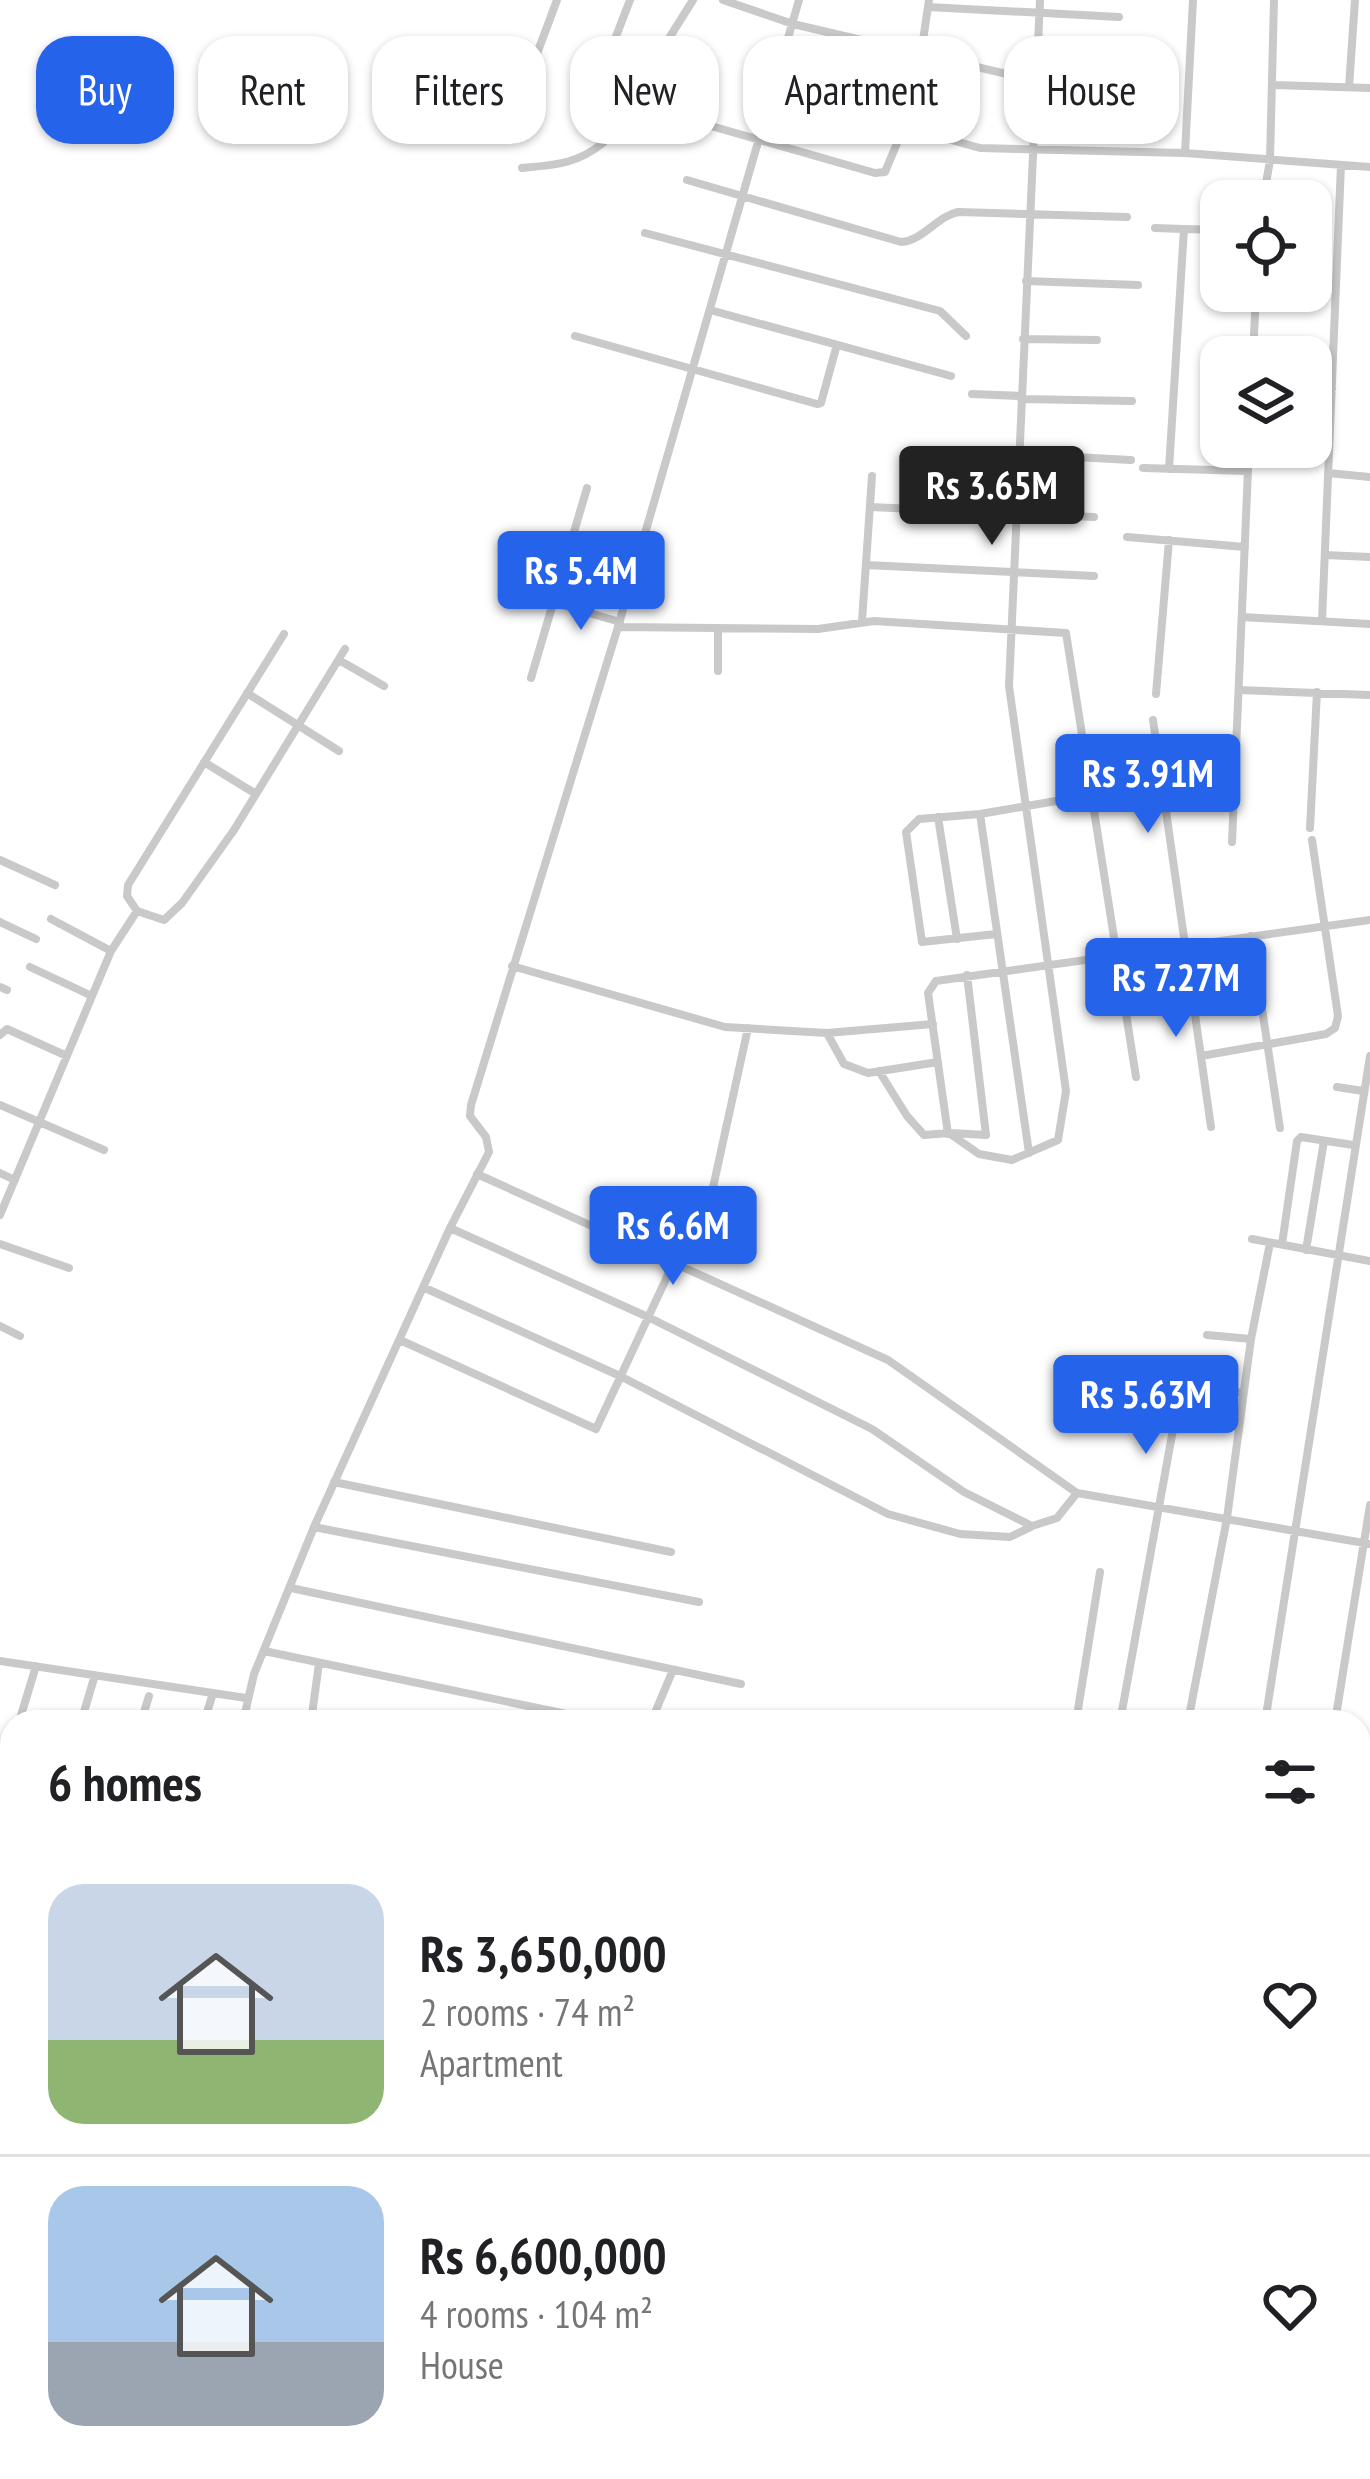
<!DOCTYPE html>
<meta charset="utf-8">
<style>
:root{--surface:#fff;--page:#f6f6f6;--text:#202124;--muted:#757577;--line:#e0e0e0;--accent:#2563eb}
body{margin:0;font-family:"PT Sans Narrow",sans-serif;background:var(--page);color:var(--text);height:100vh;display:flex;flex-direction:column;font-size:45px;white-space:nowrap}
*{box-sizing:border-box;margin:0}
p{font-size:39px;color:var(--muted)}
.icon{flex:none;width:66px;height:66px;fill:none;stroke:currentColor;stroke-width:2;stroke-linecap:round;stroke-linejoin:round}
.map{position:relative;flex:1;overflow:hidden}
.sheet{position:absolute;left:0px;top:1710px;width:1371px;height:771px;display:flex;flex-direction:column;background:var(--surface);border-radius:36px 36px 0 0;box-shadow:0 3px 9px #0004}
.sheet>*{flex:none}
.hud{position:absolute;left:36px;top:36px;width:1299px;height:108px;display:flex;gap:24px}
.controls{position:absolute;left:1200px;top:180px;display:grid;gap:24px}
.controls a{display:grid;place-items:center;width:132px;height:132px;border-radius:24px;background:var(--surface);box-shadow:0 3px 9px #0004;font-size:60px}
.price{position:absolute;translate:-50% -102px;padding:0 27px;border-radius:12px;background:var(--accent);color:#fff;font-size:39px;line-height:78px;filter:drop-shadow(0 3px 6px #0008)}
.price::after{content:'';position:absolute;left:50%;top:72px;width:36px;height:27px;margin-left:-18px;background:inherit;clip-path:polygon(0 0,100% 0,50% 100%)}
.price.active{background:#222;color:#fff}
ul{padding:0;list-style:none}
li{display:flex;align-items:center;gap:36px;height:300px;padding:0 48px}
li+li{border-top:3px solid var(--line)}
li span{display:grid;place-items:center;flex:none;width:336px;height:240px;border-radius:36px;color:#555}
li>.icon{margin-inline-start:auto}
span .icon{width:144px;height:144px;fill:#fffc;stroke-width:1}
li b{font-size:51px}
h2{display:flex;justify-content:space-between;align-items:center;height:144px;padding:0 48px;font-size:51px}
.pill{padding:0 42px;border-radius:36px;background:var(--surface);box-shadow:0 3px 9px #0004;font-size:42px;line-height:108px}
.pill.active{background:var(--accent);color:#fff}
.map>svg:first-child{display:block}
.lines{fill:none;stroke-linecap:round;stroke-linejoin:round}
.minor{stroke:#c9c9c9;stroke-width:8}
</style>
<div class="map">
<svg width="1370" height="2479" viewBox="0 0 1370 2479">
<rect width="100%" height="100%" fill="#fff"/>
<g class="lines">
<path class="minor" d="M723 0 793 24 1020 77 1127 84
M1193 0 1185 153 1370 167
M928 7 1119 17
M921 54 929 0
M605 65 630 0
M532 67 557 0
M776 81 861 108 880 135 926 133 980 148 1185 153
M1274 85 1370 88
M1349 87 1355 0
M697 122 875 173 885 172 900 136
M522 168C555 165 577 164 603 143L693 0
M687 180 901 242C924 240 936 217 958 212L1127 217
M1263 201 1270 160 1274 0
M1155 228 1183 229
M645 233 940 311 966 336
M1026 281 1138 285
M710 310 951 376
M575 336 817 404 821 403 836 348
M1023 339 1097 340
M1253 357 1256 291
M1311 389H1332
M972 394 1021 396
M1021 399 1132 401
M1018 454 1131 460
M1143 468 1248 471
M1169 469 1184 229 1221 230
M1328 473 1370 477
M870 507 1094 517
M1127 537 1245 547
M1325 555 1370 557
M866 565 1094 576
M555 603 620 622
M1242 617 1370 624
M862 621 872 476
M1322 621 1341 165
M618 627 818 629 874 621 1066 633 1136 1077
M718 628V671
M284 634 128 885 127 896 137 911 164 920 182 903 234 830 345 649
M339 660 384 686
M531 678 587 488
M1239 690 1370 695
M247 693 339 751
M1156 694 1169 540
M1153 720 1211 1127
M204 762 256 794
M980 814 1029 1153
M938 817 957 939
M1310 828 1317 692
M1232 842 1249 447
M0 860 55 885
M51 919 111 951
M0 922 36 939
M996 934 922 942 906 832 919 819 980 814 1190 778
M1251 936 1280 1128
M512 966 725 1027 827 1033 844 1064 868 1073 938 1062
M30 967 92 996
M0 987 7 990
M827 1033 933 1024
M0 1035 7 1029 67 1056
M1201 1056 1326 1034 1335 1028 1338 1016 1312 840
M879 1071 907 1116 924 1135 949 1133 979 1154 1012 1160 1058 1140 1066 1091 1009 686 1040 0
M1337 1087 1363 1091
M0 1105 104 1150
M951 1133 986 1135 967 975
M948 1134 928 993 936 981 1370 920
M0 1173 15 1180
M477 1174 888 1360 1077 1493
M0 1215 111 951 137 911
M450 1228 648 1317 872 1429 964 1492 1032 1526 1057 1518 1077 1493 1370 1544
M1252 1239 1370 1261
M0 1244 69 1268
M1282 1244 1297 1141 1301 1137 1353 1145
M1306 1250 1324 1141
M425 1288 620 1376 888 1514 960 1534 1010 1537 1031 1527
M0 1326 20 1336
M1207 1335 1251 1339
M400 1340 596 1429 673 1264 712 1192 748 1028
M1186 1386 1243 1393
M334 1482 671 1552
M314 1527 699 1602
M291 1588 741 1684
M264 1651 605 1722
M0 1661 246 1698
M19 1722 36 1666
M81 1722 95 1675
M141 1722 149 1696
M204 1722 213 1693
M243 1722 254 1674 314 1527 450 1228 489 1152 486 1137 470 1116 471 1105 618 627 799 0
M311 1722 319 1663
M651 1722 673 1670
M1076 1722 1100 1572
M1120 1722 1176 1413
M1188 1722 1227 1518 1251 1339 1270 1243
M1265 1722 1370 1056
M1335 1722 1370 1505
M0 1787 12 1746
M1359 1816 1370 1818
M0 1991 12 1951
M0 1995 12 1998
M0 2124 12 2130
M0 2209 12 2205
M0 2256 12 2280
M1359 2433 1370 2364
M329 2469 346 2479
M741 2469 765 2479
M935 2469 941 2479
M1086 2469 1087 2479
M48 2479 55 2469
M123 2479 130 2469
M366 2479 370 2469
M439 2479 443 2469
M506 2479 511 2469
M586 2479 590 2469
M660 2479 664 2469
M805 2479 809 2469
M948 2479 975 2469
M1213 2479 1215 2469
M1307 2479 1308 2473"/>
</g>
</svg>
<div class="controls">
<a><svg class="icon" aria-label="locate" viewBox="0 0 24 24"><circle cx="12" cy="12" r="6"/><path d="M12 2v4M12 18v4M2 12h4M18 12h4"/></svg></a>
<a><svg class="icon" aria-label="layers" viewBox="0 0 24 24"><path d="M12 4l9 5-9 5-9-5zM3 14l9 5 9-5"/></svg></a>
</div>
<b class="price active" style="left:992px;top:548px">Rs 3.65M</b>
<b class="price" style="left:581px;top:633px">Rs 5.4M</b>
<b class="price" style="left:1148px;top:836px">Rs 3.91M</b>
<b class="price" style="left:1176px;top:1040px">Rs 7.27M</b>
<b class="price" style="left:673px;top:1288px">Rs 6.6M</b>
<b class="price" style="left:1146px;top:1457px">Rs 5.63M</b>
<div class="hud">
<a class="pill active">Buy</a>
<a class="pill">Rent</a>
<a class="pill">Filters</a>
<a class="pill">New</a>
<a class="pill">Apartment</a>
<a class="pill">House</a>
</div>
<section class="sheet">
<h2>6 homes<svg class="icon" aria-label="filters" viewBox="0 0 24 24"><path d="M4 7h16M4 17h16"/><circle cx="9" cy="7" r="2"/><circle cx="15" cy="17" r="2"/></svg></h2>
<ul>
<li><span style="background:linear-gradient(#c9d6e8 65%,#8fb573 0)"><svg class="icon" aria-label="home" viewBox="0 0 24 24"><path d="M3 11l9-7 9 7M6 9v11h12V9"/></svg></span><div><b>Rs 3,650,000</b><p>2 rooms · 74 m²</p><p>Apartment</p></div><svg class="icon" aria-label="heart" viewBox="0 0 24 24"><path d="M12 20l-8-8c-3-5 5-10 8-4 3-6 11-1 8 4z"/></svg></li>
<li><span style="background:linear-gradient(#a9c7e8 65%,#9aa5b1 0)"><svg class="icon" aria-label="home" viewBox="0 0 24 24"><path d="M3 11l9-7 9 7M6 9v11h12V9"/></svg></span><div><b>Rs 6,600,000</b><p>4 rooms · 104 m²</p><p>House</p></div><svg class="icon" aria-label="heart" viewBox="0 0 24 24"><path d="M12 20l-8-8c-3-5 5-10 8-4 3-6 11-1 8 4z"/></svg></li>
</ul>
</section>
</div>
